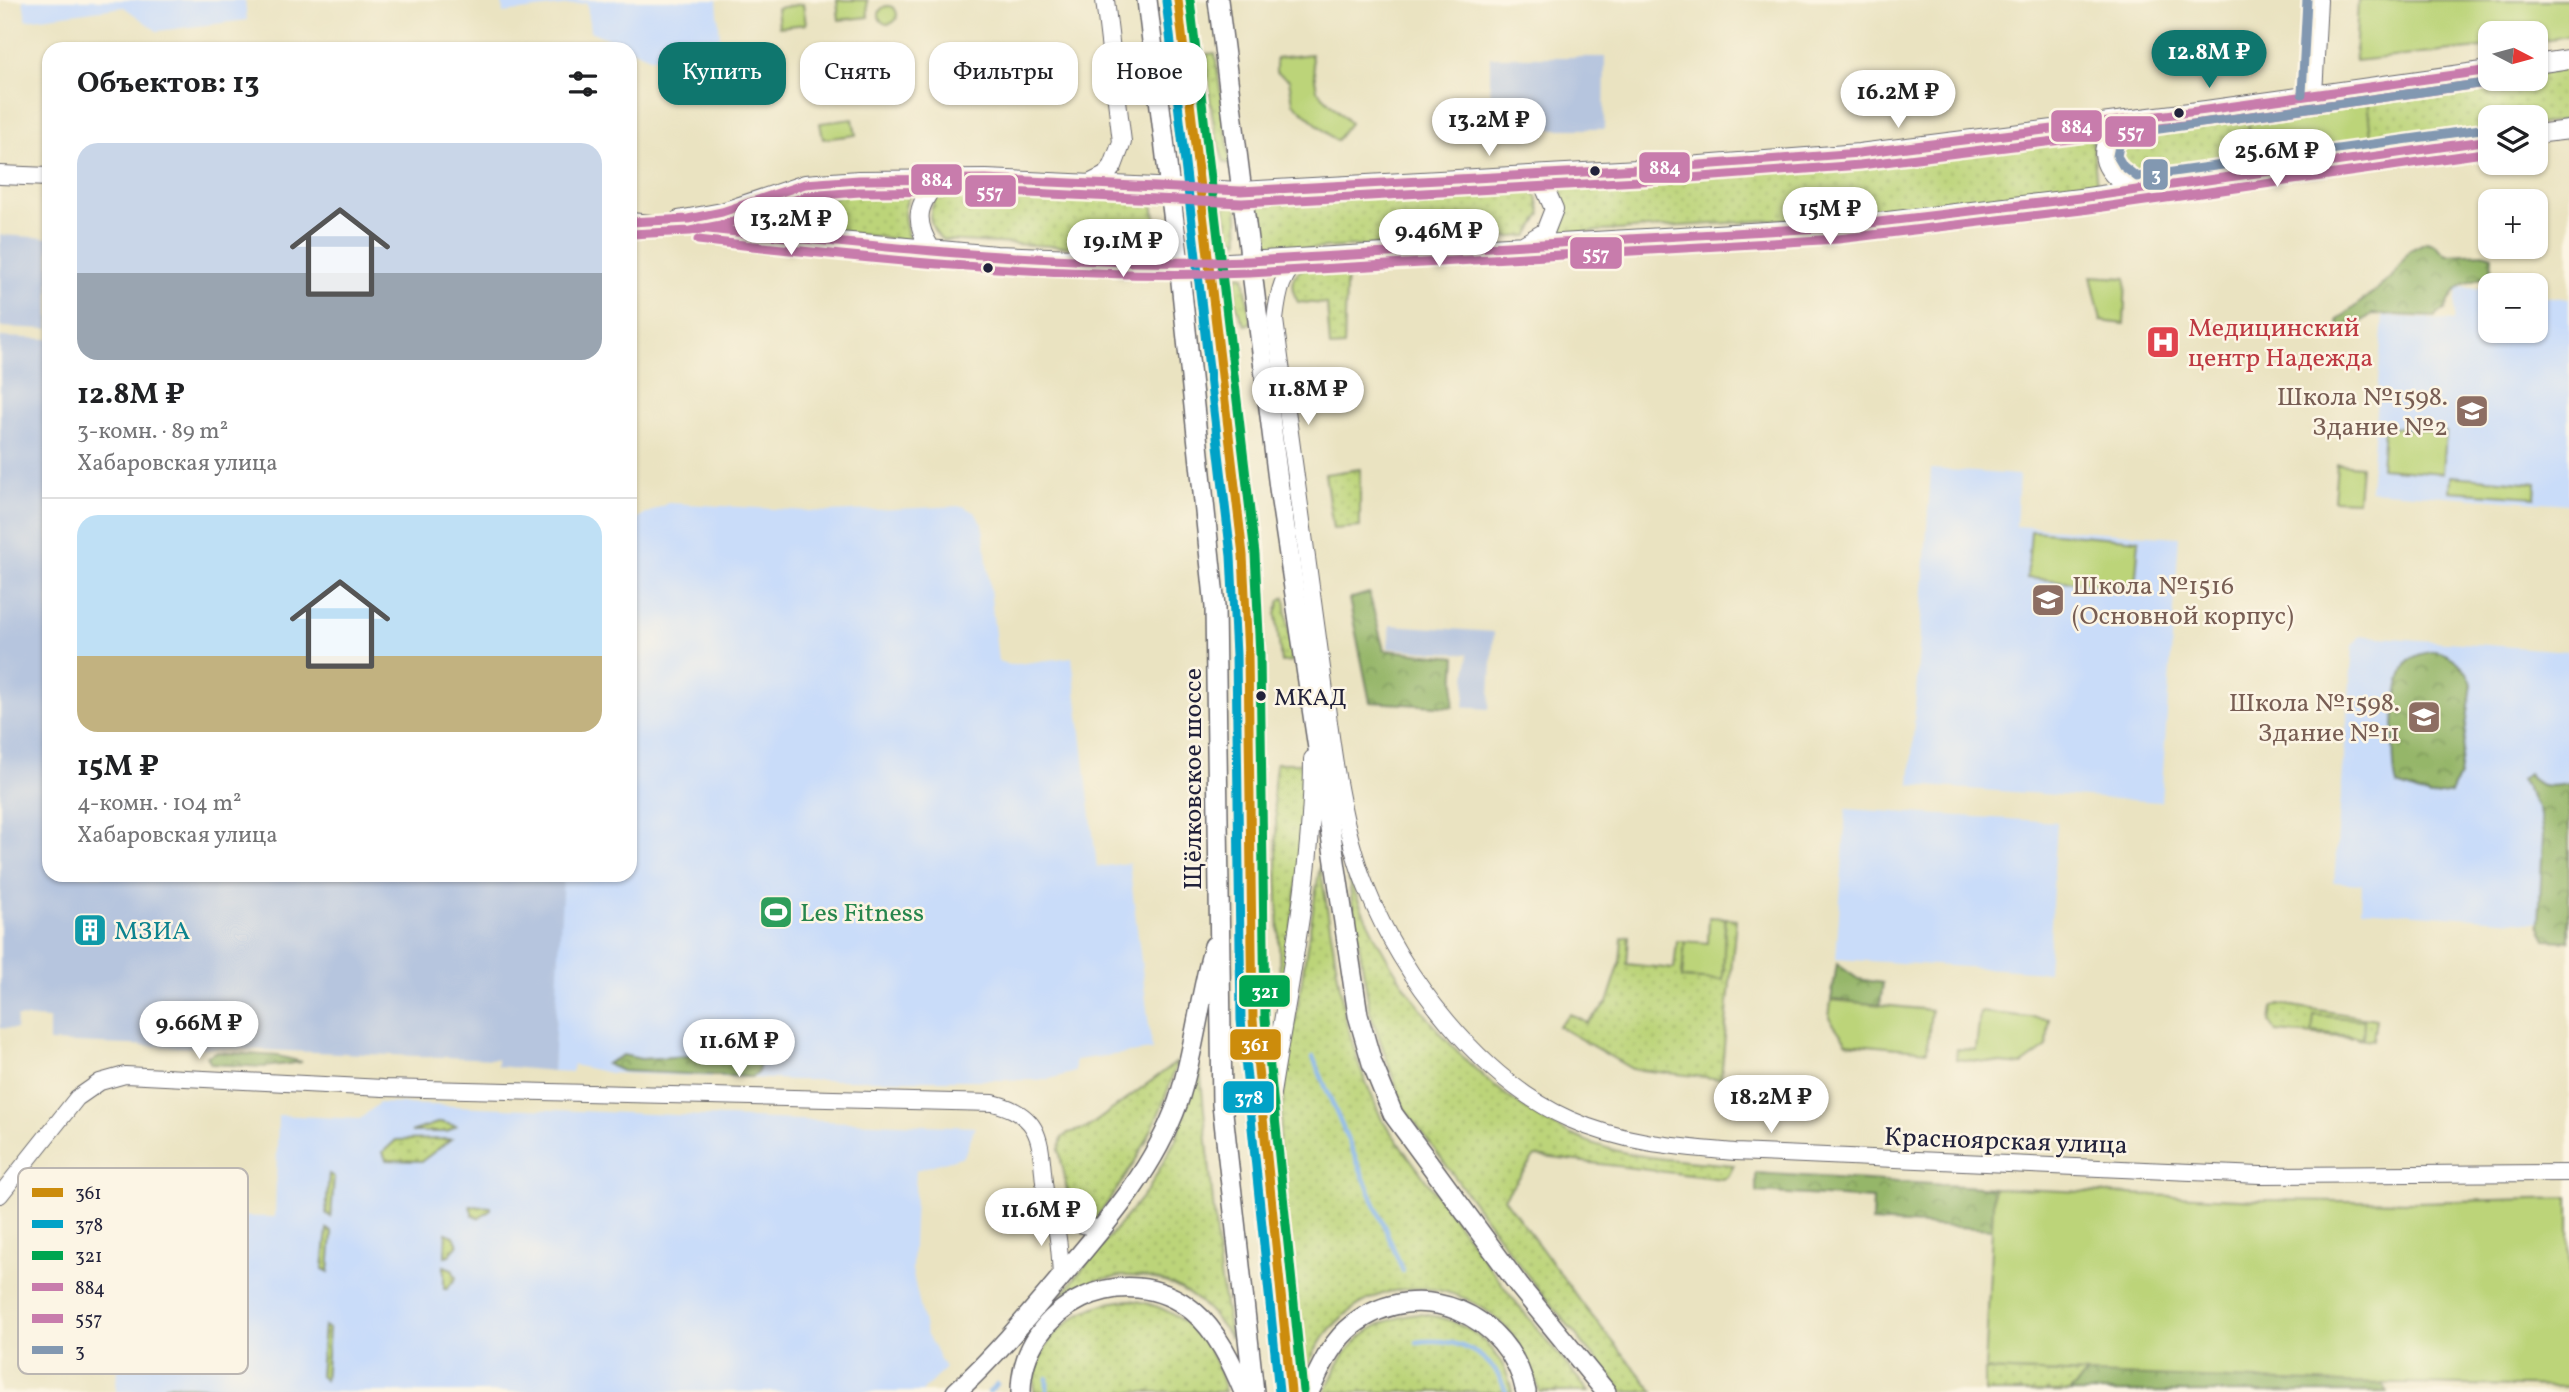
<!DOCTYPE html>
<html lang="ru">
<meta charset="utf-8">
<style>
:root{--surface:#fff;--page:#f2f2f2;--text:#202124;--muted:#757577;--line:#e0e0e0;--accent:#0f766e}
body{margin:0;font-family:Vollkorn,serif;background:var(--page);color:var(--text);height:100vh;display:flex;flex-direction:column;font-size:26px;white-space:nowrap}
*{box-sizing:border-box;margin:0}
p{font-size:23px;color:var(--muted)}
.icon{flex:none;width:38px;height:38px;fill:none;stroke:currentColor;stroke-width:2;stroke-linecap:round;stroke-linejoin:round}
.map{position:relative;flex:1;overflow:hidden}
.side{position:absolute;left:42px;top:42px;width:595px;height:840px;display:flex;flex-direction:column;background:var(--surface);border-radius:21px;box-shadow:0 2px 5px #0004}
.side>*{flex:none}
.hud{position:absolute;left:658px;top:42px;width:665px;height:63px;display:flex;gap:14px}
.needle{width:46px;rotate:96deg}
.tools{position:absolute;left:2478px;top:21px;display:grid;gap:14px}
.tools a{display:grid;place-items:center;width:70px;height:70px;border-radius:14px;background:var(--surface);box-shadow:0 2px 5px #0004;font-size:35px}
.price{position:absolute;translate:-50% -60px;padding:0 16px;border-radius:24px;background:#fff;color:#222;font-size:23px;line-height:46px;filter:drop-shadow(0 2px 4px #0008)}
.price::after{content:'';position:absolute;left:50%;top:42px;width:21px;height:16px;margin-left:-10px;background:inherit;clip-path:polygon(0 0,100% 0,50% 100%)}
.price.selected{background:var(--accent);color:#fff}
ul{padding:0;list-style:none}
li{display:grid;align-content:center;gap:14px;height:371px;padding:0 35px}
li+li{border-top:2px solid var(--line)}
li span{display:grid;place-items:center;height:217px;border-radius:21px;color:#555}
li>.icon{margin-inline-start:auto}
span .icon{width:126px;height:126px;fill:#fffc;stroke-width:1}
li b{font-size:30px}
h2{display:flex;justify-content:space-between;align-items:center;height:84px;padding:0 35px;font-size:30px}
.chip{padding:0 24px;border-radius:21px;background:var(--surface);box-shadow:0 2px 5px #0004;font-size:24px;line-height:63px}
.chip.selected{background:var(--accent);color:#fff}
.map>svg:first-child{display:block}
.built{fill:#c9dcf9}
.industrial{fill:#b6c5de}
.grass{fill:url(#grass-dots);stroke:#6f7b5a;stroke-width:2}
.forest{fill:url(#forest-crowns);stroke:#5c6c52;stroke-width:2}
.park{fill:#bcd479;stroke:#6f7b5a;stroke-width:2}
.lines{fill:none;stroke-linecap:round;stroke-linejoin:round}
.stream{stroke:#7fb2ec;stroke-width:4.5}
.tertiary-casing{stroke:#68666a;stroke-width:18}
.secondary-casing{stroke:#68666a;stroke-width:20}
.primary-casing{stroke:#68666a;stroke-width:22}
.tertiary{stroke:#fff;stroke-width:16}
.secondary{stroke:#fff;stroke-width:18}
.primary{stroke:#fff;stroke-width:19}
.bus-1-casing{stroke:#fcf5e5;stroke-width:14}
.bus-2-casing{stroke:#fcf5e5;stroke-width:14}
.bus-3-casing{stroke:#fcf5e5;stroke-width:14}
.bus-4-casing{stroke:#fcf5e5;stroke-width:14}
.bus-5-casing{stroke:#fcf5e5;stroke-width:14}
.bus-6-casing{stroke:#fcf5e5;stroke-width:14}
.bus-1{stroke:#cc8c0c;stroke-width:9}
.bus-2{stroke:#02a2c7;stroke-width:9}
.bus-3{stroke:#00a651;stroke-width:9}
.bus-4{stroke:#c87cac;stroke-width:9}
.bus-5{stroke:#c87cac;stroke-width:9}
.bus-6{stroke:#8298b1;stroke-width:9}
.bus-dot{fill:#22223b;stroke:#fcf5e5;stroke-width:2.5}
.labels{text-anchor:middle;stroke-width:5;stroke-linejoin:round;paint-order:stroke}
.bus-label{font-size:24px;fill:#22223b;stroke:#fcf5e5;text-anchor:start}
.health-label{font-size:26px;fill:#be3a42;stroke:#fcf5e5;text-anchor:start}
.education-label{font-size:26px;fill:#785e54;stroke:#fcf5e5;text-anchor:end}
.street-label{font-size:26px;fill:#22223b;stroke:#fcf5e5}
.leisure-label{font-size:26px;fill:#27864d;stroke:#fcf5e5;text-anchor:start}
.culture-label{font-size:26px;fill:#0d838f;stroke:#fcf5e5;text-anchor:start}
.key{fill:#fcf5e5;stroke:#bbb6b2;stroke-width:2}
.key-label{font-size:19px;fill:#22223b}
.line-badge{stroke:#fcf5e5;stroke-width:2.5}
.badge-label{font-size:19px;text-anchor:middle;font-weight:bold;fill:#fff}
</style>
<div class="map">
<svg width="2569" height="1392" viewBox="0 0 2569 1392">
<defs>
<pattern id="grass-dots" width="8" height="8" patternUnits="userSpaceOnUse" patternTransform="scale(1.75)"><rect width="8" height="8" fill="#bcd479"/><path d="M2 2h.1M6 6h.1" fill="none" stroke="#a1b66a" stroke-width="1.8" stroke-linecap="round"/></pattern>
<pattern id="forest-crowns" width="20" height="18" patternUnits="userSpaceOnUse" patternTransform="scale(1.75)"><rect width="20" height="18" fill="#95b669"/><path d="M2 6a3 3 0 1 1 6 0M12 15a3 3 0 1 1 6 0" fill="none" stroke="#799458"/></pattern>
</defs>
<rect width="100%" height="100%" fill="#fcf5e5"/>
<filter id="ink" filterUnits="userSpaceOnUse"><feTurbulence type="fractalNoise" baseFrequency=".0143" numOctaves="2"/><feDisplacementMap in="SourceGraphic" scale="14" xChannelSelector="R" yChannelSelector="G"/><feConvolveMatrix kernelMatrix="1 2 1 2 8 2 1 2 1" color-interpolation-filters="sRGB"/></filter>
<filter id="wash" filterUnits="userSpaceOnUse"><feTurbulence type="fractalNoise" baseFrequency=".00686" numOctaves="4" result="noise"/><feDisplacementMap in="SourceGraphic" scale="28" xChannelSelector="R" yChannelSelector="G"/><feGaussianBlur stdDeviation="1.57" result="paint"/><feColorMatrix in="noise" values="0 0 0 0 0 0 0 0 0 0 0 0 0 0 0 0 0 1.4 0 .05"/><feComposite in="paint" operator="in"/></filter>
<g filter="url(#wash)">
<rect width="100%" height="100%" fill="#eae3c1"/>
<path class="built" d="M23 0H245L247 20 157 31 124 7 26 20Z
M502 0H717L721 51 652 58 590 31 587 3 503 13Z
M2457 287 2490 290V331H2536V295L2569 299V504L2370 491 2383 316 2454 321Z
M1931 469 2019 475 2016 526 2179 537 2161 802 1910 785Z
M668 503 828 512 963 506 975 513 983 525 998 661 1010 665 1072 657 1097 867 1129 863 1152 1050 1075 1060V1072L1046 1080H798L610 1073 573 1065 572 1072 553 1071 562 875H630V522Z
M2366 636 2569 651V793L2545 923 2361 910 2362 884 2334 882 2353 646 2359 637Z
M1846 809 2057 822 2048 972 1836 959Z
M379 1103 975 1127 964 1156 916 1170 912 1270 926 1333 945 1368 922 1392H116L124 1199 215 1208V1216L275 1217 278 1115 360 1119Z"/>
<path class="industrial" d="M1490 57H1605L1604 129H1490Z
M0 235 49 238V329L0 327Z
M0 337 49 339V875H563L553 1071 497 1066V1059L49 1042V1019L17 1017 16 1029 0 1028Z
M1390 625 1494 632 1489 709 1464 707 1468 654 1388 648Z"/>
<path class="grass" d="M1215 53 1231 165 1224 162C1212 129 1208 89 1207 54Z
M2569 68V120L2536 125V117H2490V130L2143 176C2125 172 2116 165 2115 146L2132 127 2360 100 2499 79H2536V73Z
M2087 136 2092 140 2097 185 1837 216 1554 234 1566 212 1562 195 1551 183 1862 163Z
M1525 185 1537 197 1541 214 1528 236 1258 252 1252 200Z
M916 187C900 204 903 220 910 241L757 221 847 193Z
M939 193 1152 196 1160 252 942 240C927 224 927 212 939 193Z
M1237 196 1239 241 1229 234 1224 203 1227 197Z
M1347 261 1344 346 1330 347 1327 304 1298 302C1276 264 1323 262 1347 261Z
M1239 275 1244 276 1251 323 1245 325C1237 313 1231 288 1239 275Z
M1360 469V527L1333 529 1325 474Z
M1285 597 1292 661 1281 662 1276 614 1280 600Z
M1276 763H1307L1308 803 1284 983H1280L1276 816 1273 795Z
M1320 865 1345 1018 1360 1068 1382 1120 1510 1295 1589 1392H1539C1519 1295 1403 1251 1332 1327 1316 1344 1309 1363 1301 1384L1280 1181 1279 1141 1283 1098Z
M1347 871C1387 989 1492 1120 1618 1151 1655 1160 1695 1161 1734 1165L1728 1177 1722 1179 1535 1156 1504 1198 1587 1310 1654 1392H1623L1530 1279 1404 1108 1370 1012Z
M1725 918 1736 919 1721 1079 1632 1069 1558 1026 1570 1014 1587 1023 1607 1003 1620 963 1622 938 1629 936 1627 964 1674 969 1677 941H1685L1682 978 1723 980Z
M2279 1004 2376 1019 2373 1040 2356 1038 2363 1036 2364 1020 2313 1032 2352 1036V1038L2276 1032 2270 1022 2272 1008Z
M1177 1062C1158 1127 1134 1169 1093 1222L1077 1216 1070 1206 1059 1149 1062 1138 1068 1133 1087 1128Z
M1200 1068 1220 1275 1231 1339C1190 1275 1128 1258 1060 1296L1148 1190 1176 1139Z
M440 1122 456 1126 447 1132H411Z
M451 1139 422 1161 386 1160 383 1152 396 1140Z
M329 1174 334 1177 331 1217 326 1213Z
M470 1206 491 1207V1210L479 1218 473 1215Z
M327 1229 332 1233 329 1272 323 1269Z
M446 1233 454 1236 458 1245 449 1255 445 1256Z
M444 1266 452 1269 456 1278 447 1289H444Z
M1130 1300C1181 1307 1214 1341 1225 1392H1034C1034 1337 1079 1303 1130 1300Z
M1419 1314C1465 1318 1503 1345 1512 1392H1326C1341 1346 1370 1319 1419 1314Z
M324 1326 329 1329 325 1380 320 1376Z
M1985 1370 2088 1374 2069 1392H1985Z"/>
<path class="forest" d="M2426 242 2434 244 2447 255 2484 253 2492 256 2491 273C2465 289 2461 274 2445 310L2437 313 2435 317 2372 314 2357 325 2339 329 2337 321 2391 278 2410 250Z
M1369 593 1384 650 1456 657 1453 707 1370 702 1349 599Z
M2435 651C2452 654 2467 667 2472 684L2459 776 2451 793 2431 797 2397 785C2390 763 2393 678 2409 661 2416 654 2426 653 2435 651Z
M2528 773C2536 790 2553 786 2569 784V941L2546 940 2539 925 2543 835 2539 810 2521 779Z
M1837 964 1858 979 1883 983 1880 1005 1831 1000Z
M216 1052 278 1056 302 1062 264 1067 211 1064 207 1056Z
M752 1052 760 1065 757 1074 751 1077 622 1071 606 1064 623 1055 641 1059Z
M1756 1173 1994 1188 1992 1229 1872 1222 1873 1199 1756 1192Z
M2094 1368 2381 1381 2388 1392H2069Z
M166 1385 287 1392H161Z"/>
<path class="park" d="M837 0H867L868 17 839 20Z
M2358 0H2569V36L2536 41V33H2490V47L2355 61Z
M803 4 806 24 779 27 777 8Z
M879 15a9 9 0 1 1 18 0a9 9 0 1 1-18 0Z
M1311 54 1317 90 1350 123 1336 141 1293 103 1289 80 1276 72V58Z
M2367 99 2372 146 2253 162 2247 114Z
M853 119 856 135 823 139 820 123Z
M2091 276 2126 278 2124 324 2101 321Z
M2384 427 2446 432 2443 473 2381 468Z
M2337 464 2361 466 2358 501 2334 500Z
M2451 476 2536 483 2535 497 2450 491Z
M2031 531 2139 540 2135 587 2027 578Z
M1709 917 1725 918 1723 980 1682 978 1685 941 1708 943Z
M1831 1000 1931 1010 1927 1051 1847 1043 1829 1018Z
M1980 1012 2049 1019 2047 1047 2022 1065 1956 1059 1957 1049 1976 1050Z
M2314 1015 2364 1020 2363 1037 2312 1032Z
M1994 1188 2260 1200 2416 1202 2569 1198V1387L2343 1383 1985 1370Z"/>
<g class="lines">
<path class="stream" d="M1313 1057 1403 1271
M1417 1342C1456 1336 1494 1354 1506 1392
M989 1392 997 1384
M1047 1392V1378"/>
</g>
</g>
<g filter="url(#ink)">
<g class="lines">
<g class="tertiary-casing">
<path id="tertiary" d="M2314 95 2319 0
M1306 258C1281 269 1278 295 1275 320 1290 431 1304 542 1320 653 1330 728 1338 817 1366 887 1402 977 1480 1079 1569 1119 1622 1143 1677 1147 1735 1152L2260 1175 2569 1173
M0 1195 77 1098 100 1082 125 1075 383 1088 993 1103C1050 1117 1038 1151 1046 1197 1048 1207 1054 1217 1056 1228 1060 1244 1060 1261 1061 1277
M1052 1214 1072 1223 1102 1229"/>
</g>
<g class="secondary-casing">
<path id="secondary" d="M2536 64 2569 59
M2126 121C2092 146 2100 171 2134 190
M2536 134 2569 130
M0 175 49 177
M1089 184 1105 176 1113 166 1122 142 1105 0
M678 220 722 212 805 184 859 180 986 179 1241 191 1674 167 1859 153 2206 110 2490 70
M630 222 996 255 1211 263 1837 227 2080 198 2490 140
M1523 245 1545 232 1554 209 1544 186 1523 178
M931 249C912 219 918 204 939 179
M1267 1119C1285 999 1313 880 1313 759"/>
</g>
<g class="primary-casing">
<path id="primary" d="M1147 0 1179 263 1215 607 1222 1104 1254 1392
M1178 0 1243 555 1248 655 1249 900 1253 1020 1291 1392
M1218 0 1279 488 1358 1015 1372 1063 1393 1114 1520 1287 1606 1392
M956 1392C993 1358 1025 1320 1057 1282 1104 1226 1153 1172 1178 1102 1195 1051 1199 998 1214 946
M1021 1392C1021 1306 1126 1255 1193 1311 1217 1331 1232 1363 1244 1392
M1309 1392C1321 1367 1331 1342 1353 1325 1418 1274 1510 1314 1526 1392"/>
</g>
<use href="#tertiary" class="tertiary"/>
<use href="#secondary" class="secondary"/>
<use href="#primary" class="primary"/>
<g class="bus-1-casing">
<path id="bus-1" d="M1178 0 1243 555 1248 655 1253 1020 1291 1392"/>
</g>
<g class="bus-2-casing">
<path id="bus-2" d="M1166 1 1231 556 1236 655 1241 1020 1279 1392"/>
</g>
<g class="bus-3-casing">
<path id="bus-3" d="M1190 0 1255 554 1260 655 1265 1019 1303 1391"/>
</g>
<g class="bus-4-casing">
<path id="bus-4" d="M630 222 688 219 722 212 805 184 859 180 986 179 1241 191 1674 167 1859 153 2206 110 2490 70
M699 228C878 247 1069 268 1249 261L1837 227 2080 198 2490 140"/>
</g>
<g class="bus-5-casing">
<path id="bus-5" d="M631 234 690 231 726 224 807 196 860 192 986 191 1242 203 1675 179 1860 165 2208 122 2492 82
M698 240C878 260 1069 280 1250 273L1838 239 2082 210 2490 152"/>
</g>
<g class="bus-6-casing">
<path id="bus-6" d="M2302 94 2307 0
M2488 128 2137 177 2123 166 2117 156 2119 146 2131 133 2492 82"/>
</g>
<use href="#bus-1" class="bus-1"/>
<use href="#bus-2" class="bus-2"/>
<use href="#bus-3" class="bus-3"/>
<use href="#bus-4" class="bus-4"/>
<use href="#bus-5" class="bus-5"/>
<use href="#bus-6" class="bus-6"/>
</g>
</g>
<defs>
<g id="hospital-square" transform="scale(1.75)"><rect x="-9" y="-9" width="18" height="18" rx="4" fill="#e0444e" stroke="#fcf5e5"/><path d="M-5-5h3v3.5h4V-5h3V5h-3V1.5h-4V5h-3Z" fill="#fff"/></g>
<g id="school-square" transform="scale(1.75)"><rect x="-9" y="-9" width="18" height="18" rx="4" fill="#8d6e63" stroke="#fcf5e5"/><path d="M0-5L7-2L0 1L-7-2ZM-4 1L0 2.5L4 1V4Q0 6-4 4Z" fill="#fff"/></g>
<g id="stadium-square" transform="scale(1.75)"><rect x="-9" y="-9" width="18" height="18" rx="4" fill="#2e9e5b" stroke="#fcf5e5"/><path d="M0-5a6.5 5 0 1 0 0 10a6.5 5 0 1 0 0-10ZM-3.5-1.8h7v3.6h-7Z" fill="#fff"/></g>
<g id="building-square" transform="scale(1.75)"><rect x="-9" y="-9" width="18" height="18" rx="4" fill="#0f9aa8" stroke="#fcf5e5"/><path d="M-4-6H4V6H1V3H-1V6H-4ZM-2.5-4.3h1.7v1.8h-1.7ZM.8-4.3h1.7v1.8H.8ZM-2.5-1h1.7V.8h-1.7ZM.8-1h1.7V.8H.8Z" fill="#fff"/></g>
</defs>
<g fill-rule="evenodd">
<use href="#hospital-square" x="2163" y="342"/>
<use href="#school-square" x="2472" y="411"/>
<use href="#school-square" x="2048" y="600"/>
<use href="#school-square" x="2424" y="717"/>
<use href="#stadium-square" x="776" y="912"/>
<use href="#building-square" x="90" y="930"/>
</g>
<g class="bus-dot">
<circle cx="2179" cy="113" r="6"/>
<circle cx="1595" cy="171" r="6"/>
<circle cx="988" cy="268" r="6"/>
<circle cx="1261" cy="696" r="6"/>
</g>
<g class="labels">
<g class="bus-label">
<text x="1274" y="705">МКАД</text>
</g>
<g class="health-label">
<text x="2188" y="336">Медицинский<tspan x="2188" dy="30">центр Надежда</tspan></text>
</g>
<g class="education-label">
<text x="2448" y="405">Школа №1598.<tspan x="2448" dy="30">Здание №2</tspan></text>
<text x="2072" y="594" text-anchor="start">Школа №1516<tspan x="2072" dy="30">(Основной корпус)</tspan></text>
<text x="2400" y="711">Школа №1598.<tspan x="2400" dy="30">Здание №11</tspan></text>
</g>
<g class="street-label">
<text transform="translate(1192 779) rotate(-90)" y="9">Щёлковское шоссе</text>
<text transform="translate(2006 1140) rotate(2)" y="9">Красноярская улица</text>
</g>
<g class="leisure-label">
<text x="800" y="921">Les Fitness</text>
</g>
<g class="culture-label">
<text x="114" y="939">МЗИА</text>
</g>
</g>
<rect x="18" y="1168" width="230" height="206" rx="10" class="key"/>
<rect x="32" y="1188" width="31" height="9" fill="#cc8c0c"/>
<rect x="32" y="1220" width="31" height="8" fill="#02a2c7"/>
<rect x="32" y="1251" width="31" height="9" fill="#00a651"/>
<rect x="32" y="1283" width="31" height="8" fill="#c87cac"/>
<rect x="32" y="1314" width="31" height="9" fill="#c87cac"/>
<rect x="32" y="1346" width="31" height="8" fill="#8298b1"/>
<g class="key-label">
<text x="75" y="1199">361</text>
<text x="75" y="1231">378</text>
<text x="75" y="1262">321</text>
<text x="75" y="1294">884</text>
<text x="75" y="1325">557</text>
<text x="75" y="1357">3</text>
</g>
<g class="line-badge">
<rect x="2050" y="109" width="53" height="34" rx="7" fill="#c87cac"/>
<rect x="2104" y="115" width="53" height="33" rx="7" fill="#c87cac"/>
<rect x="1638" y="151" width="53" height="33" rx="7" fill="#c87cac"/>
<rect x="2142" y="158" width="27" height="33" rx="7" fill="#8298b1"/>
<rect x="910" y="163" width="53" height="33" rx="7" fill="#c87cac"/>
<rect x="964" y="174" width="53" height="34" rx="7" fill="#c87cac"/>
<rect x="1569" y="236" width="54" height="34" rx="7" fill="#c87cac"/>
<rect x="1238" y="974" width="53" height="34" rx="7" fill="#00a651"/>
<rect x="1229" y="1028" width="53" height="33" rx="7" fill="#cc8c0c"/>
<rect x="1222" y="1080" width="53" height="34" rx="7" fill="#02a2c7"/>
</g>
<g class="badge-label">
<text x="2077" y="133">884</text>
<text x="2131" y="138">557</text>
<text x="1665" y="174">884</text>
<text x="2156" y="181">3</text>
<text x="937" y="186">884</text>
<text x="990" y="198">557</text>
<text x="1596" y="260">557</text>
<text x="1265" y="998">321</text>
<text x="1255" y="1051">361</text>
<text x="1249" y="1104">378</text>
</g>
</svg>
<div class="tools">
<a><svg class="needle" viewBox="-14 -14 28 28"><path d="M0-13l5 13h-10z" fill="#e53935"/><path d="M0 13l5-13h-10z" fill="#757577"/></svg></a>
<a><svg class="icon" aria-label="layers" viewBox="0 0 24 24"><path d="M12 4l9 5-9 5-9-5zM3 14l9 5 9-5"/></svg></a>
<a>+</a>
<a>−</a>
</div>
<b class="price selected" style="left:2209px;top:90px">12.8M ₽</b>
<b class="price" style="left:1898px;top:130px">16.2M ₽</b>
<b class="price" style="left:1489px;top:158px">13.2M ₽</b>
<b class="price" style="left:2277px;top:189px">25.6M ₽</b>
<b class="price" style="left:1830px;top:247px">15M ₽</b>
<b class="price" style="left:791px;top:257px">13.2M ₽</b>
<b class="price" style="left:1439px;top:269px">9.46M ₽</b>
<b class="price" style="left:1123px;top:279px">19.1M ₽</b>
<b class="price" style="left:1308px;top:427px">11.8M ₽</b>
<b class="price" style="left:199px;top:1061px">9.66M ₽</b>
<b class="price" style="left:739px;top:1079px">11.6M ₽</b>
<b class="price" style="left:1771px;top:1135px">18.2M ₽</b>
<b class="price" style="left:1041px;top:1248px">11.6M ₽</b>
<div class="hud">
<a class="chip selected">Купить</a>
<a class="chip">Снять</a>
<a class="chip">Фильтры</a>
<a class="chip">Новое</a>
</div>
<section class="side">
<h2>Объектов: 13<svg class="icon" aria-label="filters" viewBox="0 0 24 24"><path d="M4 7h16M4 17h16"/><circle cx="9" cy="7" r="2"/><circle cx="15" cy="17" r="2"/></svg></h2>
<ul>
<li><span style="background:linear-gradient(#c9d6e8 60%,#9aa5b1 0)"><svg class="icon" aria-label="home" viewBox="0 0 24 24"><path d="M3 11l9-7 9 7M6 9v11h12V9"/></svg></span><div><b>12.8M ₽</b><p>3-комн. · 89 m²</p><p>Хабаровская улица</p></div></li>
<li><span style="background:linear-gradient(#bfe0f5 65%,#c2b280 0)"><svg class="icon" aria-label="home" viewBox="0 0 24 24"><path d="M3 11l9-7 9 7M6 9v11h12V9"/></svg></span><div><b>15M ₽</b><p>4-комн. · 104 m²</p><p>Хабаровская улица</p></div></li>
</ul>
</section>
</div>
